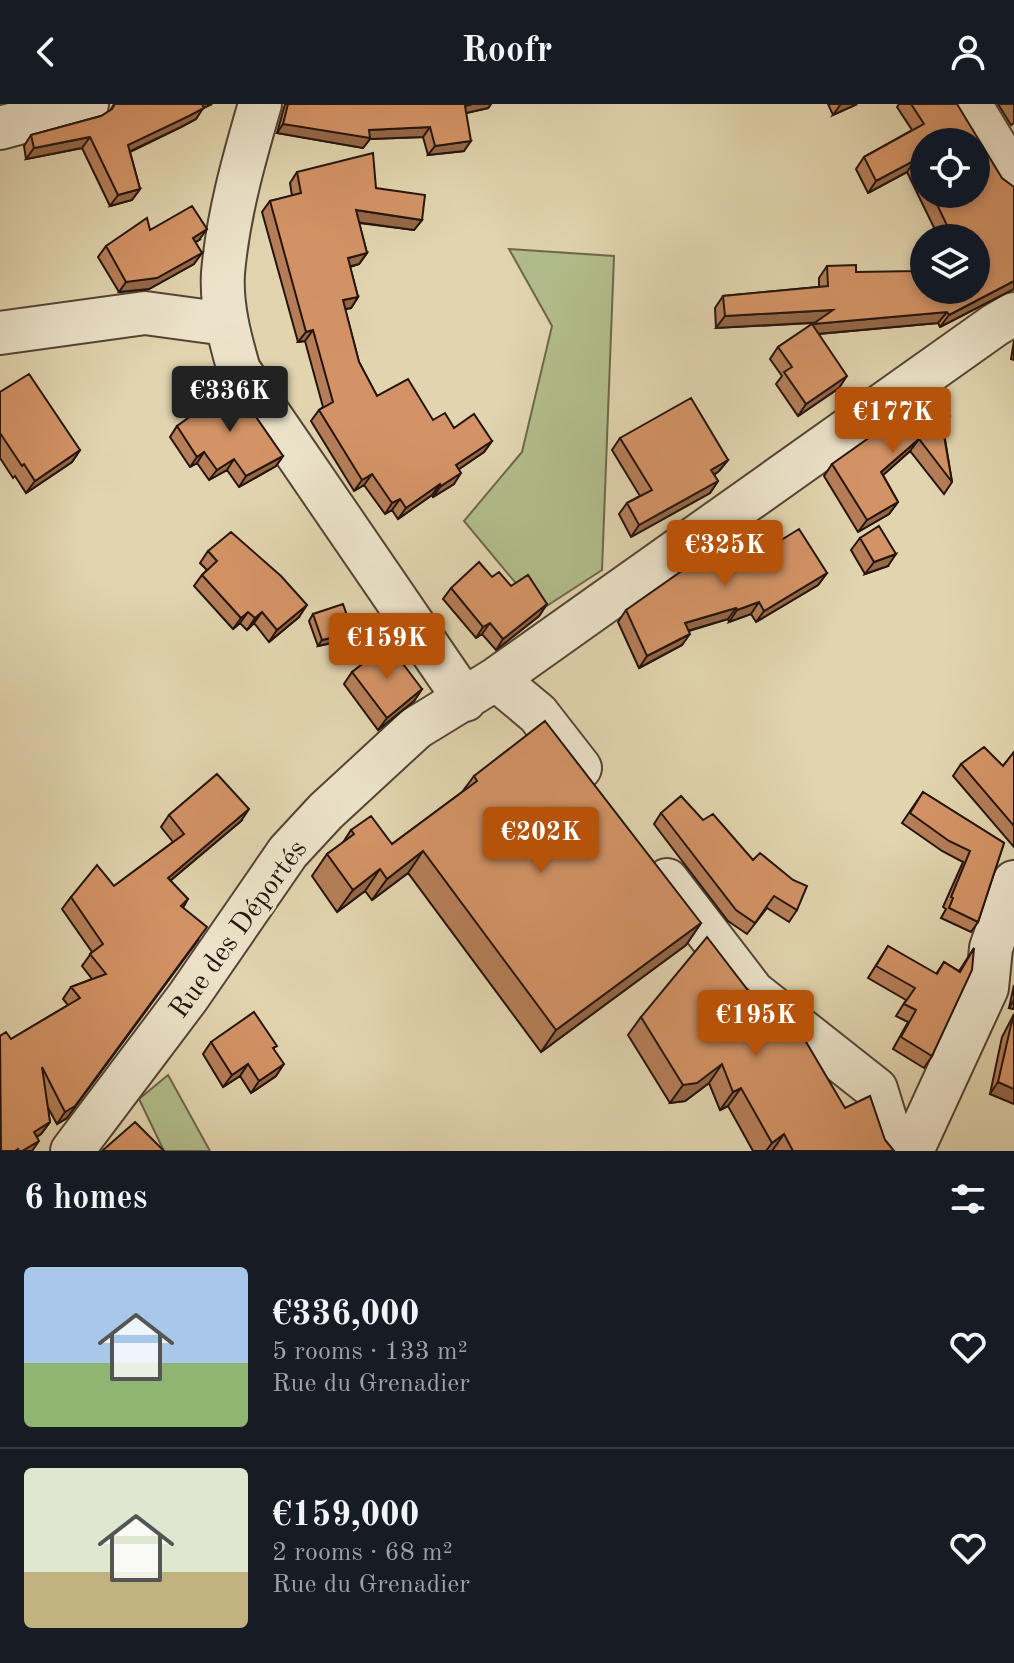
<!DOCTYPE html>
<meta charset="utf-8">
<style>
:root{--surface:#171b24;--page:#242831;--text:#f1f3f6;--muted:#9ea1a6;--line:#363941;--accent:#b45309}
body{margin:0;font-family:"Old Standard TT",serif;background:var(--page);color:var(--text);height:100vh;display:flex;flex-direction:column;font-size:30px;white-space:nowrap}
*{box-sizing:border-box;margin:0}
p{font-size:26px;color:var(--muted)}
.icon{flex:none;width:44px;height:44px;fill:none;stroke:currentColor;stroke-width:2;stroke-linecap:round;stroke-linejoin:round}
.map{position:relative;height:1047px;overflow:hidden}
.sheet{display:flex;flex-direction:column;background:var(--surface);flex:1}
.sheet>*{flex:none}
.fabs{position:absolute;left:910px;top:24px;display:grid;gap:16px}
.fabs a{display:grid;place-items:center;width:80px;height:80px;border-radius:50%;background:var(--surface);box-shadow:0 4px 12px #0003;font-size:40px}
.price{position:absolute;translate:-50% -68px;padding:0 18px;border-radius:8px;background:var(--accent);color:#fff;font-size:26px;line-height:52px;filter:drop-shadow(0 2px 4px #0008)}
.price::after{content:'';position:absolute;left:50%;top:48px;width:24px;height:18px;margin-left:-12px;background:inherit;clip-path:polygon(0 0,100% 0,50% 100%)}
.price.current{background:#222;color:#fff}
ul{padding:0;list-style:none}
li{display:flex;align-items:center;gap:24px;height:200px;padding:0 24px}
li+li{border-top:2px solid var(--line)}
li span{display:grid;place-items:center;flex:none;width:224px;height:160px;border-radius:8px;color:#555}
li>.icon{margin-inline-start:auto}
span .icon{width:96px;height:96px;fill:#fffc;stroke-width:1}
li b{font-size:34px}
h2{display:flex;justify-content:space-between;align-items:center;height:96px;padding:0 24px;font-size:34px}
header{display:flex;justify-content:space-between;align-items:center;height:104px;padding:0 24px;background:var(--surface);font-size:36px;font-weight:600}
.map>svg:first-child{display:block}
.grass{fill:#b2bd8b;stroke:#6c684c;stroke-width:2}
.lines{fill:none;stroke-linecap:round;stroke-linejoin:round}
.minor-casing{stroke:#544436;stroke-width:46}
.minor{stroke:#ece3ca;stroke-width:42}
.wall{fill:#b57e58;stroke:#25140e;stroke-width:2;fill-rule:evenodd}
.shaded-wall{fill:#946747;stroke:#25140e;stroke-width:2}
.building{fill:#d39366;stroke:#25140e;stroke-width:2}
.labels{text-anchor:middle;stroke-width:6;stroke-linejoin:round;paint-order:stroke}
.street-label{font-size:28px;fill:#25140e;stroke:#ece3ca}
</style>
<header><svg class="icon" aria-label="back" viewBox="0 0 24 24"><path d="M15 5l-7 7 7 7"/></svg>Roofr<svg class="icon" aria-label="person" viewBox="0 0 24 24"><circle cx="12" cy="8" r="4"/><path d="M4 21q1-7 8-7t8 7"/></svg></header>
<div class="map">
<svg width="1014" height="1047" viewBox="0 0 1014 1047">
<rect width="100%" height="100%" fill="#e1d4ae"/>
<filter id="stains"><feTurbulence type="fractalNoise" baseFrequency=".0025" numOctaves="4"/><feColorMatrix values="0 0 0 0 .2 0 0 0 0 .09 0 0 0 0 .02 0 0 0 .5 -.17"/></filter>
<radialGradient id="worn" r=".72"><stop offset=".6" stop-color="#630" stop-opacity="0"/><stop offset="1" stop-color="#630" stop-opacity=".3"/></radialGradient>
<path class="grass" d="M509 145 614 152 602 466 539 507 464 417 522 348 552 222Z
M168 971 210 1047H164L139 995Z"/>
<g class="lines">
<g class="minor-casing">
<path id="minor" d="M260 0C244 55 228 111 223 169 221 202 230 235 239 266L465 596
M970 0 1014 73
M0 24 87 0
M0 229 145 209 226 220
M496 575 538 610 580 664
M667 776 753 888 876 985 895 1047
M72 1047 188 893 288 748 326 707 416 624 496 575 995 221 1014 210
M912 1047 987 884 991 844 1014 778"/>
</g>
<use href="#minor" class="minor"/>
</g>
<path class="wall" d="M114 0H212L203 4 196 15 181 23 130 48 140 85 132 96 110 102 82 44 26 55 24 42 31 31 101 12 110 7Z
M285 0H491L488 4 466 9 464 47 428 51 423 33 370 35 363 44 277 29Z
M828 0H857L833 11Z
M899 0H957L1014 185 940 223 938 219 819 230 839 284 798 312 776 280 782 272 770 255 778 243 814 219 716 224 715 204 723 192 819 183V174L827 162 856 168 924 186 976 134H939L907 68 868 89 856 65 864 53 912 26 897 3ZM924 38 976 90H924Z
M998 0H1014V19L1011 21Z
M297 68 376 84 422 116 414 126 359 119 367 149 359 160 350 163 358 193 351 204 345 205 359 258 377 292 433 316 492 337 484 348 459 365 454 380 433 393 432 391 398 415 392 406 385 410 364 381 354 387 311 317 319 306 323 303 305 237 298 238 262 108 270 97 292 92 290 79Z
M150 126 199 136 195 138 194 160 149 185 119 188 98 153 106 142Z
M1014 237V256L1011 255Z
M0 288 80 346 72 358 26 389 15 372 13 374 0 354Z
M177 322 283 352 276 362 239 383 227 366 209 376 197 359 190 363 170 333Z
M943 323 952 378 944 390 910 347 883 371 898 398 889 410 858 428 824 372 832 360Z
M620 334 728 356 719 367 714 371 718 377 710 389 631 433 619 410 627 399 640 392 612 346Z
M860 434 888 462 865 470 851 446Z
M765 446 827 469 818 481 756 518 751 510 729 518 728 515 689 527 682 541 639 564 618 518 626 506Z
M208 447 299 513 269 538 254 519 247 526 240 519 233 525 194 482 202 471 207 466 200 459Z
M492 473 547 500 539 512 496 546 482 530 476 534 443 495 451 484Z
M313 510 349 535 318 542 309 517Z
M352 568 422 585 414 597 378 626 344 580Z
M1014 648V743L953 672 961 660 1003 662Z
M474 672 701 819 686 841 541 948 408 769 372 796 365 787 337 808 312 772 327 750 342 740 351 726 392 740 462 688Z
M923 688 1004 739 978 818 971 828 941 814 946 805 943 803 963 758 942 747 902 719Z
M661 709 703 716 797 806 789 818 767 804 747 830 728 817 654 720Z
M169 711 241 717 170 777 188 795 67 1014 57 1020 47 1002 50 1018 41 1030 37 1033 32 1047H0V932L11 935 68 901 63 895 71 883 92 875 82 862 92 848 62 805 71 793 114 782 173 738 161 723Z
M888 842 936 870 944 858 959 867 974 844 932 952 924 964 893 945 908 918 896 912 906 896 868 874Z
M1014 881V905L1009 904Z
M747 885 845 1004 885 1036 894 1047H753L728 1002 720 1006 709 979 685 997 670 999 628 931 641 913Z
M1014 910V1000L990 990 1002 933Z
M211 938 274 945 276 972 251 989 240 972 223 983 203 950Z"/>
<path class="shaded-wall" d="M200 0H212L203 4 196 15 181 23 120 52 128 41Z
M472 0H491L488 4 458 11 465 2Z
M841 0H857L833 11Z
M283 20 369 26 430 23 423 33 370 35 363 44 277 29Z
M90 33 82 44 26 55 34 44Z
M471 37 464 47 428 51 435 42Z
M915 56 907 68 868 89 876 77Z
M140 85 132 96 110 102 118 91Z
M356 106 422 116 414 126 348 117Z
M207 125 199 136 185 145 193 134Z
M202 149 194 160 149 185 119 188 126 178Z
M367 149 359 160 340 165 348 154Z
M1014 177V185L940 223 949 211Z
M358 193 351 204 335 207 343 196Z
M833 206 825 218 716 224 725 212Z
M947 208 938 219 805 231 813 220Z
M313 226 305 237 298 238 306 228Z
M847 272 839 284 798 312 806 300Z
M919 335 910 347 873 380 881 368Z
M492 337 484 348 449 372 456 361Z
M80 346 72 358 26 389 35 377Z
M204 348 197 359 190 363 197 353Z
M283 352 276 362 239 383 246 372Z
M234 355 227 366 209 376 217 366Z
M728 356 719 367 703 378 711 366Z
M461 369 454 380 433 393 441 382Z
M372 370 364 381 354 387 362 376Z
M718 377 710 389 631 433 639 421Z
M440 380 432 391 398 415 406 404Z
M400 395 392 406 385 410 392 399Z
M898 398 889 410 858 428 867 416Z
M896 450 888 462 865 470 874 458Z
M827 469 818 481 756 518 764 507Z
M759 498 751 510 729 518 737 506Z
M547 500 539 512 496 546 503 535Z
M307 501 299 513 269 538 277 526Z
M736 504 728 515 677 530 685 519Z
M248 508 240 519 233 525 241 514Z
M262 508 254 519 247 526 255 514Z
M490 519 482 530 476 534 483 523Z
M353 529 349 535 318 542 322 536Z
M690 530 682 541 639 564 647 552Z
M422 585 414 597 378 626 387 614Z
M249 705 241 717 159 786 168 774Z
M423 747 408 769 372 796 387 775Z
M380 765 365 787 337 808 353 786Z
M701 819 686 841 541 948 556 926Z
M199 835 67 1014 57 1020 65 1008Z
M1014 896V905L1009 904Z
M248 960 240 972 223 983 232 971Z
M284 960 276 972 251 989 259 977Z
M722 960 709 979 685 997 670 999 683 981Z
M998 978 1014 985V1000L990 990Z
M741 984 728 1002 720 1006 733 988Z
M50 1018 41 1030 26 1039 34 1028Z
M784 1030 772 1047H766L772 1039Z
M39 1037 32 1047H22Z"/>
<path class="building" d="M115 0H202L204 4 189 12 128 41 140 85 118 91 90 33 34 44 31 31 101 12 112 5Z
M288 0H472L465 2 471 37 435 42 430 23 369 26 370 34 283 20Z
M911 0H957L1002 74 1014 83V177L949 211 947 208 813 220 833 206 725 212 723 192 828 182 827 162 856 161V168L917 167 924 164V186H976V134H953L932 90H976V38H924V74L915 56 876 77 864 53 924 20Z
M373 49 376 84 425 91 422 116 356 106 367 149 348 154 358 193 343 196 359 258 377 292 408 275 433 316 445 309 454 324 474 310 492 337 456 361 461 369 441 382 440 380 406 404 400 395 392 399 372 370 362 376 319 306 333 298 313 226 306 228 270 97 301 89 297 68Z
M192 102 207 125 193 134 202 149 157 174 126 178 106 142 147 114 150 126Z
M812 220 847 272 806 300 784 268 792 263 778 243Z
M29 270 80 346 35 377 24 360 22 362 0 329V288Z
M234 281 283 352 246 372 234 355 217 366 204 348 197 353 177 322Z
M932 289 950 312 942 320 952 378 919 335 881 368 898 398 867 416 832 360Z
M691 294 728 356 711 366 718 377 639 421 627 399 652 386 620 334Z
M879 422 896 450 874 458 860 434Z
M799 425 827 469 764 507 759 498 737 506 736 504 685 519 690 530 647 552 626 506 696 457 701 464 755 432 765 446Z
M231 428 281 472 307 501 277 526 262 508 255 514 248 508 241 514 202 471 217 457 208 447Z
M479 458 492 473 499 468 511 482 528 471 547 500 503 535 490 519 483 523 451 484Z
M343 500 353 529 322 536 313 510Z
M388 540 422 585 387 614 352 568Z
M545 617 701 819 556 926 423 747 387 775 380 765 353 786 327 750 354 730 351 726 371 712 392 740 477 677 474 672Z
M984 643 1003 662 1014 648V722L961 660Z
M217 670 249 705 168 774 188 795 181 802 207 823 75 1002 65 1008 42 963 50 1018 34 1028 39 1037 22 1047H19L18 1045 15 1047H1L0 932 6 928 11 935 80 894 71 883 106 870 90 850 103 840 71 793 97 761 114 782 184 730 169 711Z
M923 688 1004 739 978 818 949 804 953 794 951 793 970 747 949 737 910 709Z
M681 692 703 716 713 710 753 756 760 749 793 776 807 782 797 806 774 792 755 819 736 806 661 709Z
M707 833 747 885 799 926 845 1004 870 992 885 1036 894 1047H793L784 1030 772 1039 741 984 733 988 722 960 697 979 683 981 641 913Z
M888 842 937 870 944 858 960 868 974 844 972 866 932 952 901 933 916 906 904 900 915 884 876 862Z
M254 908 277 942 273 944 284 960 259 977 248 960 232 971 211 938Z
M1014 914V985L998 978 1011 921Z
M135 1018 164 1047H102Z"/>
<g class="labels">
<g class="street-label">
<text transform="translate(237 824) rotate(-54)" y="10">Rue des Déportés</text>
</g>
</g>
<rect width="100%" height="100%" filter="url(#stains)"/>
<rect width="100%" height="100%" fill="url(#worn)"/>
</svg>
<div class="fabs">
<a><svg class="icon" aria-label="locate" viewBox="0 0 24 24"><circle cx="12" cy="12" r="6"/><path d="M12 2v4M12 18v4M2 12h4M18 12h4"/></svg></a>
<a><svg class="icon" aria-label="layers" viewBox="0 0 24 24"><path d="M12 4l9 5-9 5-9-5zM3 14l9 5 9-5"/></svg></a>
</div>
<b class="price current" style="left:230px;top:330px">€336K</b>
<b class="price" style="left:893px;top:351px">€177K</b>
<b class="price" style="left:725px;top:484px">€325K</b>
<b class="price" style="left:387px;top:577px">€159K</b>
<b class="price" style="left:541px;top:771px">€202K</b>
<b class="price" style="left:756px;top:954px">€195K</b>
</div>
<section class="sheet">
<h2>6 homes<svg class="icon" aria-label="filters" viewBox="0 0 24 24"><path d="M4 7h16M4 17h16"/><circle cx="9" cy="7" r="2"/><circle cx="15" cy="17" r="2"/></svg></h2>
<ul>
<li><span style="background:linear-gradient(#a9c7e8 60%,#8fb573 0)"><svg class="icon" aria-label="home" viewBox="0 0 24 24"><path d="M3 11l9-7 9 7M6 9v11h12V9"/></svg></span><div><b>€336,000</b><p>5 rooms · 133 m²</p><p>Rue du Grenadier</p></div><svg class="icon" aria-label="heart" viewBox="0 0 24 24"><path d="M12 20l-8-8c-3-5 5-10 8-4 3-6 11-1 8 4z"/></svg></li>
<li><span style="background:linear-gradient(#dfe7d0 65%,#c2b280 0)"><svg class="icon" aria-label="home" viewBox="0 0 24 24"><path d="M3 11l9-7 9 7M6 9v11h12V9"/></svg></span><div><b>€159,000</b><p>2 rooms · 68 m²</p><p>Rue du Grenadier</p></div><svg class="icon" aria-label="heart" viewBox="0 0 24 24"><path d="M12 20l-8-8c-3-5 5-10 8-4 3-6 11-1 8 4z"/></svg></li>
</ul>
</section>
